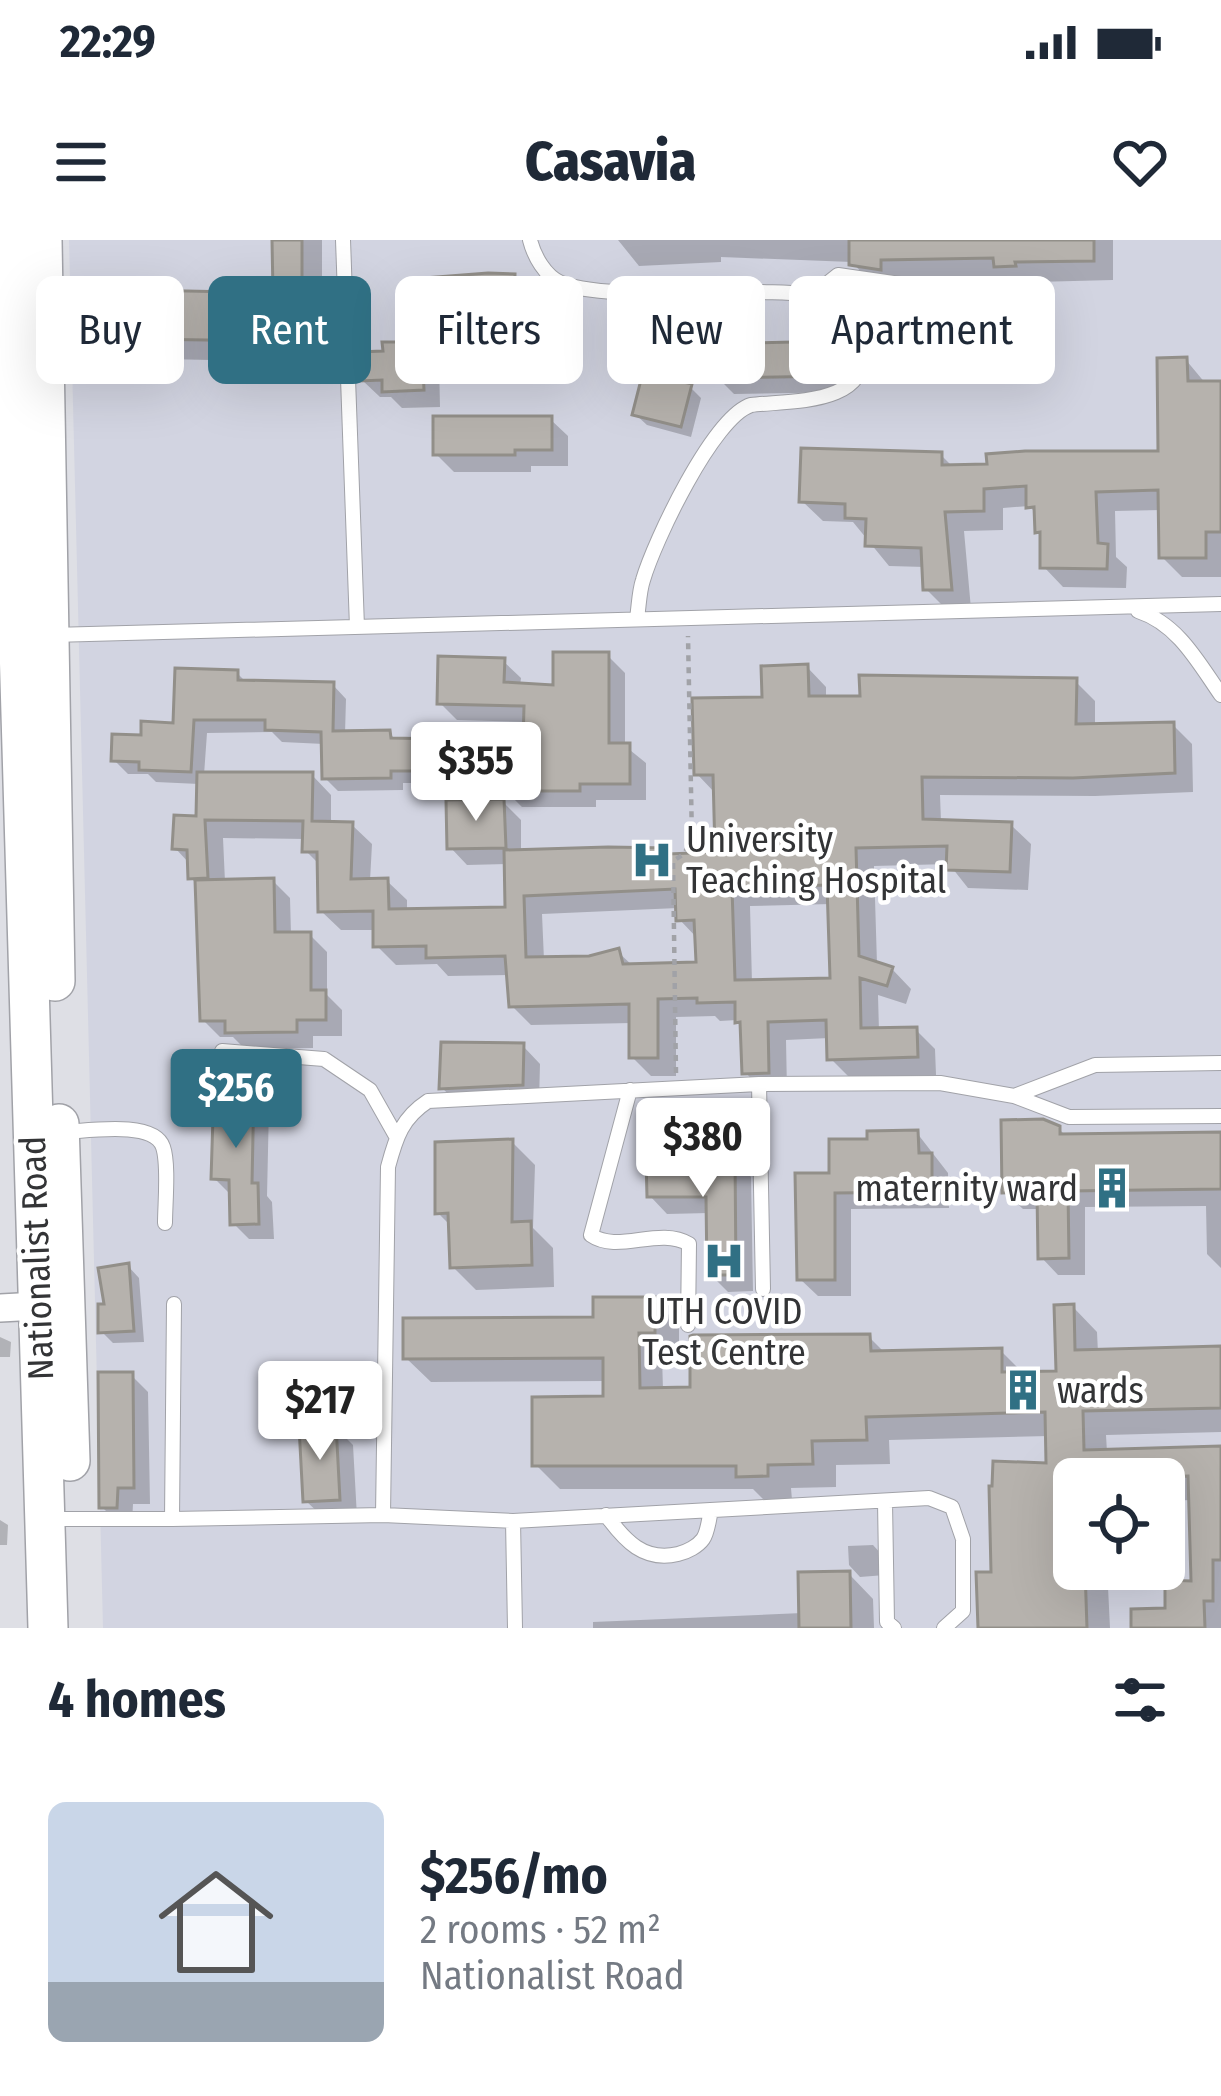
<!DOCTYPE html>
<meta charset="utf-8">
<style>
:root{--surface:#fff;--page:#f2f2f3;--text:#1f2937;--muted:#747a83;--accent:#307084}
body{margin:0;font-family:"Fira Sans Condensed",sans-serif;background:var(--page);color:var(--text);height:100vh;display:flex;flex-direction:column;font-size:45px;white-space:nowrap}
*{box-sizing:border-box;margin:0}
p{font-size:39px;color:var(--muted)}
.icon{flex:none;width:66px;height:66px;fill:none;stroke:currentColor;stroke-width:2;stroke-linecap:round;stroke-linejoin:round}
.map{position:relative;height:1388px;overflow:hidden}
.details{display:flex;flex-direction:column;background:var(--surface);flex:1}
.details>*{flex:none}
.hud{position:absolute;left:36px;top:36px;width:1149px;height:108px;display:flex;gap:24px}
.fabs{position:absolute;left:1053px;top:1218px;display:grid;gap:24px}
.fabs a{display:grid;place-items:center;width:132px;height:132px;border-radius:18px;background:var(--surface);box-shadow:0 12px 48px #0002;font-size:60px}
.price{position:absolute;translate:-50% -102px;padding:0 27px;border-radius:12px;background:#fff;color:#222;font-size:39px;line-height:78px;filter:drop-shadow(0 3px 6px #0008)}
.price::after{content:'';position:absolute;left:50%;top:72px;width:36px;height:27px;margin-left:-18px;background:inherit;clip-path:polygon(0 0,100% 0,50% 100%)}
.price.selected{background:var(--accent);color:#fff}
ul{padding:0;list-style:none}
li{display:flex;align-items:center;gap:36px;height:300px;padding:0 48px}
li span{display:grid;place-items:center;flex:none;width:336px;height:240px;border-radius:18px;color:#555}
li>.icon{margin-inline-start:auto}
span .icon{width:144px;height:144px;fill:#fffc;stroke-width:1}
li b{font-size:51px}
h2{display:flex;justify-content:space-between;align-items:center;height:144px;padding:0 48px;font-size:51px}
.pill{padding:0 42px;border-radius:18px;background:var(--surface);box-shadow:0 12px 48px #0002;font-size:42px;line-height:108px}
.pill.selected{background:var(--accent);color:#fff}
.status{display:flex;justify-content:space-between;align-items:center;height:84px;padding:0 60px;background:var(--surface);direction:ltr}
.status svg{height:33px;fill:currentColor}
header{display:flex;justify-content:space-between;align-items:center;height:156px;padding:0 48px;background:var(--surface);font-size:54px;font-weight:800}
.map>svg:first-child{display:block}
.built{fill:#d2d4e1;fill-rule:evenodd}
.shadow{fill:#0003;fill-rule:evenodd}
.building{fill:#b6b2ad;stroke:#928f89;stroke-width:3;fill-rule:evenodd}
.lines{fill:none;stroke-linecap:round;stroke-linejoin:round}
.lane-casing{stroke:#a1a2a8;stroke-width:16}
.street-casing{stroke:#a1a2a8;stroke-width:30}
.secondary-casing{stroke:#a1a2a8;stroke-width:42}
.path{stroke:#a1a2a7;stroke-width:4.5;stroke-dasharray:6 6;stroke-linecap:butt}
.lane{stroke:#fff;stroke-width:14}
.street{stroke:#fff;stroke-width:27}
.secondary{stroke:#fff;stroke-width:39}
.labels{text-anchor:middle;stroke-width:9;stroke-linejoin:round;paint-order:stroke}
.poi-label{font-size:36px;fill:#333436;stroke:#fff;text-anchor:start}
.street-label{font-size:36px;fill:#333436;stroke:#fff}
</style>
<div class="status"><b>22:29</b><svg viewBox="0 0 49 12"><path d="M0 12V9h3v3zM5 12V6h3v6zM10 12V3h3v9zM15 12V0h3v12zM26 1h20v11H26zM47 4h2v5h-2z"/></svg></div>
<header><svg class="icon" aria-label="menu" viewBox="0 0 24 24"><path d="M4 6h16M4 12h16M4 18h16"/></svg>Casavia<svg class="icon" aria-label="heart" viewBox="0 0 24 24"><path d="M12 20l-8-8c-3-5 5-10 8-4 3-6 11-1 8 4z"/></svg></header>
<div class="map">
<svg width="1221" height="1388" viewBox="0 0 1221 1388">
<rect width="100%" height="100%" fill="#dedfe5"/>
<path class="built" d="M69 0H1221V1388H103ZM1074 1239H1164V1329H1074Z"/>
<path class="shadow" d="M275 0H322V57L347 79V123L165 119 144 98 276 56Z
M618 0H1113V40L1035 42V46H1018L1008 37 901 39 873 45 852 22 721 17V22L639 26Z
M513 37 525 48 524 88H495L496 99H469L458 88 457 73H439L428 62Z
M834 104 851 122 852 152 734 154 717 137Z
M421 105 439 122 440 167 402 168 391 157H380L362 140Z
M1186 120 1206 144H1221V337H1182L1162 317 1161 270 1115 271 1116 317 1127 327 1126 348 1063 347 1043 326V296L1038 291V275L1029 266 1003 268V290L964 291 971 369H946L926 349 925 327 889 326 853 282 823 281 802 261 941 215 954 228 1161 214Z
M690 147 701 158 691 197 647 185 635 174Z
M550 179 568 196V226H531V232H454L436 214Z
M608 416 625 433V506L646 523V560H596V567H522L505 550 525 506 526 482 457 480 440 463 503 421 521 438 520 446 556 448Z
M807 427 826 447V459L1075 441 1095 461V487L1173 485 1192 504 1193 552 1095 556 940 555 941 582 1011 585 1031 604 1028 650 968 648 949 624 874 626 877 724 892 729 911 749 906 764 878 755 879 791 916 790 935 809 936 835 850 838 830 818 829 798 786 800 787 851 764 852 745 832 743 786 737 780 720 781 715 776 676 777V836H651L632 817V783L531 785 512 766 509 735 448 736 437 724 396 725 376 705V690H341L321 671 320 625 305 610 306 599 223 598 225 642 273 641 290 658 291 695H310L327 712V755L342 770V796H313V808L245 809 233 797H220L203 780 198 645 191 638 190 624 175 608 199 580V544L156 542 148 534H128L114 520 144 498 176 486 237 433 247 443 333 445 346 459 345 494 389 493 397 501 440 502 454 515 453 543H403V550L338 551 325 538 324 504 282 502 272 492 207 493 204 535H312L331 555V584L352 585 372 604 370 641H387L407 660V672L508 670 507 624 467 625 450 607 503 562 521 580V612L667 611 672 617 718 615 716 554 697 534 765 460ZM831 664 833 741 752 743 750 666ZM678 668 679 679 698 699 699 725 634 727 618 712 590 719 544 720 542 674Z
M523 806 540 824 539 861 460 865 442 848Z
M253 850 269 866 267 956 272 962 274 999H249L233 983 230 954 214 938Z
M1058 888 1067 897 1221 895V1028L1207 1014 1206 966 1085 967V1035H1058L1041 1017 1040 969H1023L1005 952Z
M917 893 948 933 949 968 851 969V1056H818L800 1039 832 936 870 902Z
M512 902 535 925 533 988 553 1008 554 1047 476 1050 453 1027 451 986 438 973Z
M734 919 751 937 753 1051 728 1052 710 1034 709 973 667 974 650 956Z
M128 1026 139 1038 144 1102 113 1103 101 1091 107 1067Z
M654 1060 679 1085V1116H662L663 1150 693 1149 869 1097 886 1114 1001 1111 1025 1135 1059 1134 1073 1067 1097 1092 1098 1113 1221 1109V1192L1106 1195 1107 1212 1221 1209V1388H1134L1168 1371 1194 1344 1192 1260 1164 1261V1239H1074V1329H1161V1345L1108 1347 1110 1388H981L994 1335 1049 1226V1196L889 1200 890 1224 836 1225V1247L791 1248 792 1260H764L753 1249H560L535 1224 606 1159V1141L431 1142 406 1118 596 1080Z
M0 1097 11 1102 10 1117H0Z
M131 1135 148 1152 150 1264H133L132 1283H118L102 1267Z
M335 1187 353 1205 357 1277 324 1278 306 1261Z
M0 1280 8 1285 7 1305H0Z
M873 1305 884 1317 885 1335 860 1337 849 1325 848 1306Z
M849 1334 873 1359 874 1388H593V1382L802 1373Z"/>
<path class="building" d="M272 0H302V54H327L326 102 141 99 142 50 273 53Z
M849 0H1094V21L1015 22 1016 26 994 27 993 18 881 20V30L849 25Z
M488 33 515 34 514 78H486V89H455L454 62 425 63V38Z
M835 101 836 136 714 138 713 104Z
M382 102H422L424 150 382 152V140L359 141 358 112 383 111Z
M1187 117 1188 141H1221V292H1206V318H1159L1158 250 1096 252 1098 303 1108 304 1107 329 1040 328V292L1035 293 1034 267 1026 268V246L984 249V271L945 272 952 350H923L921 308 865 306 866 279 845 278V264L799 262 801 208 942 212V225L987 224 986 214 1025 211H1158L1157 118Z
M643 132 692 144 681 187 632 175Z
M433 176H552V210H515V215H433Z
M553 412H609V503H630V544H580V551H502V503H523L524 466 437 464 438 416 505 418 504 442 553 445Z
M808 424 809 456H860L859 435 1077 438 1076 484 1174 482 1175 533 1073 538 922 537 923 579 1012 582 1010 632 946 630 947 606 856 608 859 716 893 727 887 746 860 738 861 788 917 787 918 817 827 820 826 780 768 782 769 833 742 834 740 782 735 783V762L697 763V758L658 759V818H629V764L509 767 505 716 426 718V706L373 707V671L318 672 317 612H302L303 581 205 580 208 638 188 639 187 610 172 609 174 575 196 576 197 532H313L312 581 353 582 351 639 388 638 389 669 505 667 504 610 608 607 668 608V614L715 612 713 535H694L692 458 762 457 761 426ZM827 645 830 738 735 740 732 648ZM675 649 676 681 694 680 696 722 623 724 619 708 589 716 526 717 524 656Z
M175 428 238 430V440L334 442 333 491 390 490 391 498 441 499V531H391V538L322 539 321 492 265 490V480H194L191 532 139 530V522L111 521 112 494 141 495V481L173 483Z
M504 559 506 608 447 609 446 560Z
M274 638 275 692H311V750H326V780H297V792L225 793V781H200L195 640Z
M441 802 524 803 523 845 439 849Z
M214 846 254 847 252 943H258L259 984 230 985 229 940 211 939Z
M1043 879 1060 886V894L1221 892V949L1068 951 1069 1018 1038 1019 1037 952 1002 953 1001 880Z
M918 890 919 913H932V952L835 953V1040H797L795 933H829V899H867V891Z
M513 899 512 982 531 981 532 1025 450 1028 448 973 435 974V902Z
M735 916 736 1035H707L706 957H647L646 917Z
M129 1023 134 1091 98 1093V1064H104L98 1028Z
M593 1057H655V1093H639L640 1148 690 1147V1096L693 1095 870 1094 871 1111 1002 1108V1132L1056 1131 1054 1065 1074 1064 1075 1110 1221 1106V1168L1083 1171 1084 1210 1221 1206V1320H1213V1361H1204L1205 1388H1131V1369L1165 1368V1340L1191 1341 1188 1236 1074 1239V1329H1085L1087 1388H978L976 1332H991L989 1246H992L993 1221 1046 1223 1045 1172 866 1177 867 1200 812 1201 813 1224 768 1225V1236L736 1237V1226H532V1157L603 1156V1118L403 1119V1078L593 1077Z
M98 1132H133L134 1248H118L117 1268H99Z
M336 1184 340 1260 303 1262 299 1186Z
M850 1331 851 1388H799L798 1332Z"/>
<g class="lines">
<g class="lane-casing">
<path id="lane" d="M343 0 357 387
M530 0C534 16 545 36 561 43 601 59 715 52 762 52 786 53 812 52 834 63 852 73 860 85 863 106 870 166 792 160 751 165 713 177 654 302 643 340 639 352 639 366 637 378
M813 55 838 35 900 44 936 67
M1138 371C1178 384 1198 422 1221 455
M52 395 1221 364
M222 811 324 819 370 850 396 896
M759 844 763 1049
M630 850 591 995C618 1014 659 986 689 1004L688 1085
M1014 856 1095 825 1221 823
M65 892C87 891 154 880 163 907 169 924 165 964 165 983
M885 1262 887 1382 894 1388
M606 1275C625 1301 644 1322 678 1314 687 1312 698 1306 703 1299 708 1292 709 1278 711 1270
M50 1279H172L174 1064
M172 1279 383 1275
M513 1281 929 1258 952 1267 963 1299V1371L944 1388
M515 1388 513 1281 383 1275 388 927C396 897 402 878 428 861L759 844 940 843 1014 856 1069 877 1221 876"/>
</g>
<g class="street-casing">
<path id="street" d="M0 1068 56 1065"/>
</g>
<g class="secondary-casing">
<path id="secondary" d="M7 0 48 1388
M42 0 55 741
M59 884 70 1221"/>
</g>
<path class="path" d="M676 833 673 621 684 614 692 600 688 396"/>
<use href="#lane" class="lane"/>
<use href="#street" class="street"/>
<use href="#secondary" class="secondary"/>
</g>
<defs>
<g id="hospital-bare" transform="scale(3.24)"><path d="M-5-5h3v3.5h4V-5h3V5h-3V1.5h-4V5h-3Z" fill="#307084" stroke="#fff" stroke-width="2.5" paint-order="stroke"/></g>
<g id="building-bare" transform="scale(3.24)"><path d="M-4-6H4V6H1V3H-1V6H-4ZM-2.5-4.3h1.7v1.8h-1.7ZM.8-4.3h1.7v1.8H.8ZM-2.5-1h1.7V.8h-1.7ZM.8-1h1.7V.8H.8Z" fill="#307084" stroke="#fff" stroke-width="2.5" paint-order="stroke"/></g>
</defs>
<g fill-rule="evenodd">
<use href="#hospital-bare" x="652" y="620"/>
<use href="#building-bare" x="1112" y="948"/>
<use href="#hospital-bare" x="724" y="1021"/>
<use href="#building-bare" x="1023" y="1150"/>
</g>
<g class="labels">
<g class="poi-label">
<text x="686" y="612">University<tspan x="686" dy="41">Teaching Hospital</tspan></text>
<text x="1078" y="961" text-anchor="end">maternity ward</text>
<text x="724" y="1084" text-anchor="middle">UTH COVID<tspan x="724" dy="41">Test Centre</tspan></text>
<text x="1057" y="1163">wards</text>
</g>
<g class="street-label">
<text transform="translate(36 1018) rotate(-92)" y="13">Nationalist Road</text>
</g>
</g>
</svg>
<div class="fabs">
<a><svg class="icon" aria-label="locate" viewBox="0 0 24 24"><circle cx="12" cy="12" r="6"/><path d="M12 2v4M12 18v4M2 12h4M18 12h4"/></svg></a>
</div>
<b class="price" style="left:476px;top:584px">$355</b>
<b class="price selected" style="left:236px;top:911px">$256</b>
<b class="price" style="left:703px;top:960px">$380</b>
<b class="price" style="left:320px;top:1223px">$217</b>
<div class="hud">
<a class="pill">Buy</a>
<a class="pill selected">Rent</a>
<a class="pill">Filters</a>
<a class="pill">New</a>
<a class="pill">Apartment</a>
</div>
</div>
<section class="details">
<h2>4 homes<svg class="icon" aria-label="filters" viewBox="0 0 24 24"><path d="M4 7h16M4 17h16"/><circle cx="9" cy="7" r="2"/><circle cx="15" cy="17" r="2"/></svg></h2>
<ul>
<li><span style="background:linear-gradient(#c9d6e8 75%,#9aa5b1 0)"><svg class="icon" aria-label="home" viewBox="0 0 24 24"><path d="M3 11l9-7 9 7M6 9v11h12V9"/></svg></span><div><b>$256/mo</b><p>2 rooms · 52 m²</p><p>Nationalist Road</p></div></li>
</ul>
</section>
